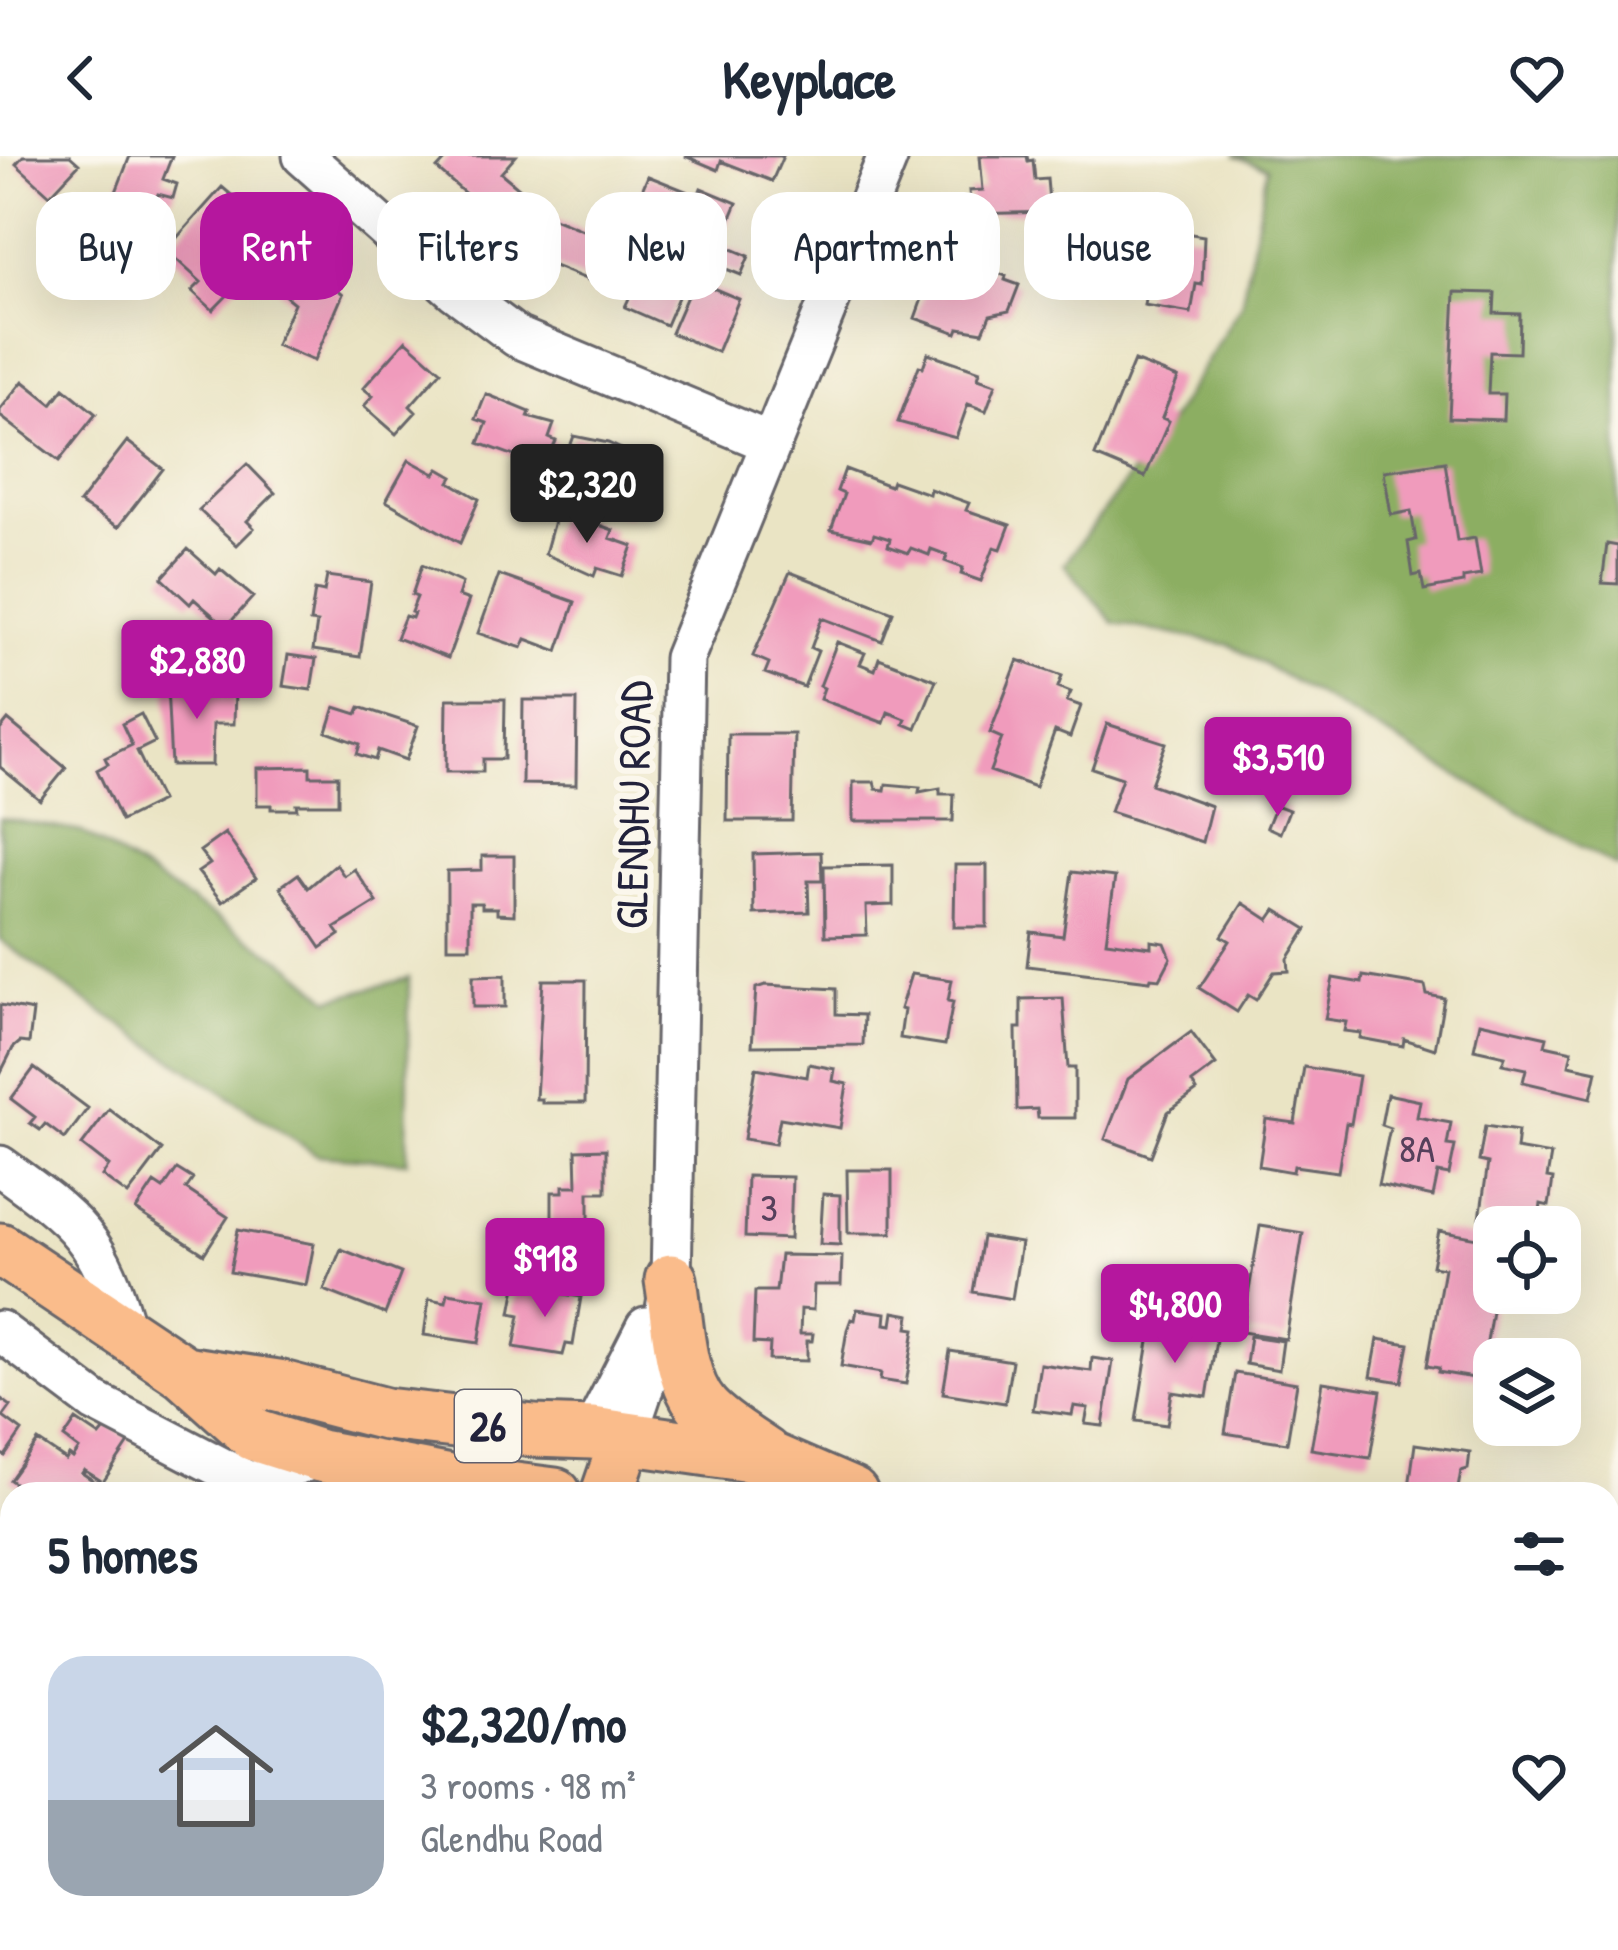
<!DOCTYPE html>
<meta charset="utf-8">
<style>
:root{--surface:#fff;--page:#f2f2f3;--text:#1f2937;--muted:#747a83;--line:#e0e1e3;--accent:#b5179e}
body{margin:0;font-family:"Patrick Hand",sans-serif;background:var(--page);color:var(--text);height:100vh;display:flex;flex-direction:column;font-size:45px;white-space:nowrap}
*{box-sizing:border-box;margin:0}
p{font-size:39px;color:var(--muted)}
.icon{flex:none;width:66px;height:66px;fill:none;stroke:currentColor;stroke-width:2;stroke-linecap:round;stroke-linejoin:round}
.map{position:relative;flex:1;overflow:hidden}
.sheet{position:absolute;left:0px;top:1326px;width:1620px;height:468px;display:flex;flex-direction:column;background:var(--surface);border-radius:36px 36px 0 0;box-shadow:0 12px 48px #0002}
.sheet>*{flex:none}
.banner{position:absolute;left:36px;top:36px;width:1548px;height:108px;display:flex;gap:24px}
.controls{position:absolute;left:1473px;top:1050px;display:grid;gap:24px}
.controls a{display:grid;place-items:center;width:108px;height:108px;border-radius:24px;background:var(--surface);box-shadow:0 12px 48px #0002;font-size:60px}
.price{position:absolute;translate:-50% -102px;padding:0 27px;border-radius:12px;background:var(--accent);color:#fff;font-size:39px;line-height:78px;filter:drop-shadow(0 3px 6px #0008)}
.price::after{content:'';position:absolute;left:50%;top:72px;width:36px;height:27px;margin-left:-18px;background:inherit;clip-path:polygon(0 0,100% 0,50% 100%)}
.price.on{background:#222;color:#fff}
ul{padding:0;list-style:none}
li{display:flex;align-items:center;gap:36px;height:300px;padding:0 48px}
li+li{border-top:3px solid var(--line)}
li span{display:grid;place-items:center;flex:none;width:336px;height:240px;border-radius:36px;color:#555}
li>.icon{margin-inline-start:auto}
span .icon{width:144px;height:144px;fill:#fffc;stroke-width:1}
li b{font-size:51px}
h2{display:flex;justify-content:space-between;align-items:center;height:144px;padding:0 48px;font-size:51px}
.pill{padding:0 42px;border-radius:36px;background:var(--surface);box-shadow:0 12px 48px #0002;font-size:42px;line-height:108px}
.pill.on{background:var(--accent);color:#fff}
header{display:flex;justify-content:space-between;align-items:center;height:156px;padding:0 48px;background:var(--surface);font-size:54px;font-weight:700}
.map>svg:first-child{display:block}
.forest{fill:#8cae62;stroke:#57684e;stroke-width:3}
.building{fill:#f09bbc}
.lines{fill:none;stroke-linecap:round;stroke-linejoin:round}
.minor-casing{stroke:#68666b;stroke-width:45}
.major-casing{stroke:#68666b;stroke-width:57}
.minor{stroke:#fff;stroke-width:39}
.major{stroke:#fabc8b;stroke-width:51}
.labels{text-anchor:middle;stroke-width:12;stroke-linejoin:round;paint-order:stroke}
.number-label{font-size:39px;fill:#56405b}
.shield{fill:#fbf7ec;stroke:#636270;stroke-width:3}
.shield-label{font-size:42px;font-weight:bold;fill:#22223b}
.street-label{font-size:45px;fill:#22223b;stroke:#fbf7ec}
</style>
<header><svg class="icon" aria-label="back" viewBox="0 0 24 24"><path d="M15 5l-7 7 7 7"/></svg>Keyplace<svg class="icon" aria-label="heart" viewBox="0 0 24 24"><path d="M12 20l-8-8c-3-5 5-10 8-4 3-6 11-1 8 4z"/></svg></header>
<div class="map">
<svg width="1618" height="1794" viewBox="0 0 1618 1794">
<rect width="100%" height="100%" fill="#fbf7ec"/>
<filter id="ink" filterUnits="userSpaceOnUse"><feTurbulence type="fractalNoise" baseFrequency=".00833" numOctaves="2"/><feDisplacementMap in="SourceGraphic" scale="24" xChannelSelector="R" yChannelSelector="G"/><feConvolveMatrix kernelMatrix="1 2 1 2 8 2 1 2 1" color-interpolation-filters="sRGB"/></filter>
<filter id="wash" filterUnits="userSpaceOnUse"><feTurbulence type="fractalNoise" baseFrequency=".004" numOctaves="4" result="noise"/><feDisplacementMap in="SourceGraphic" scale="48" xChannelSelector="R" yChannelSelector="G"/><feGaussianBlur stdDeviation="2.7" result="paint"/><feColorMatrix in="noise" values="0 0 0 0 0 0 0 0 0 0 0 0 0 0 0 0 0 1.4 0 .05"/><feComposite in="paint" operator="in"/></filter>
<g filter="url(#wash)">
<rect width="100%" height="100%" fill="#eae4c4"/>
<path class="forest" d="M1234 0H1618V712L1230 489 1114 467 1064 408 1162 277 1241 149 1267 12Z
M0 662 82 676 292 810 330 843 409 822 407 1006 317 999 78 840 0 784Z"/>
<g id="blocks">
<path class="building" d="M23 0H70L79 8 50 39 16 8Z
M130 0H172L163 23 177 28 173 42 158 38 152 55 114 41Z
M449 0H516L501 17 519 32 493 62 437 13Z
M685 0H783L772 25 721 5 718 14Z
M980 0H1027L1028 5 1033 4 1035 24 1047 23 1050 56 971 58 969 35 983 34Z
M648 20 698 40 701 32 737 47 720 88 749 100 741 119 711 107 714 100 669 81 671 76 631 60Z
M222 31 256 60 225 94 250 116 213 154 192 135 201 126 166 94Z
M536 55 610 85 593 126 549 108 547 113 518 101Z
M1160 55 1187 59 1185 77 1204 80 1202 129 1196 128 1191 157 1144 149 1149 118 1143 117 1145 105 1151 106Z
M631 96 687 120 666 169 625 151 630 140 614 133Z
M939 96 1006 120 1005 124 1019 129 1009 155 990 159 983 176 959 172 957 177 915 162Z
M304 104 343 138 314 205 276 189 294 147 278 134Z
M694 124 739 143 717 196 671 177Z
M1455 136 1495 137 1494 157 1520 158 1519 197 1490 196 1488 238H1504L1503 264 1449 262Z
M406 184 441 215 410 250 416 256 396 278 364 250 373 240 363 232Z
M928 197 980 215 978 222 996 228 986 255 968 248 956 282 898 266 919 210 923 211Z
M1134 205 1178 222 1162 262 1169 265 1145 321 1095 300Z
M23 225 52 248 64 232 96 258 59 305 0 260V254Z
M486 238 530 256 528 261 554 268 549 282 556 285 545 311 479 287 487 267 476 263Z
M574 280 608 287 650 306 627 361 599 349 604 335 560 317Z
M127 285 163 313 118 371 79 347Z
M409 304 435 318 439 313 453 321 450 326 479 343 460 387 386 345Z
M1445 306 1457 385 1475 382 1481 419 1463 422V427L1424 434 1421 418 1413 420 1408 386 1416 384 1411 355 1391 359 1384 315Z
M247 308 275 337 247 365 254 372 237 389 199 354Z
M845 313 890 330 892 325 929 338 930 333 969 347 966 354 1010 369 1001 393 994 391 981 425 961 418 963 412 945 405 947 399 931 393 929 399 911 392 908 397 888 390 890 383 874 378 872 383 831 374 844 338 837 335Z
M557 354 613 374 610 382 633 390 622 420 597 412 594 420 545 398Z
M1607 388 1618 390V428L1602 427Z
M188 393 216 418 220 413 253 441 226 471 194 443 190 448 162 422Z
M422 409 462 427 458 440 469 444 448 502 396 482 405 460 412 462 414 457 411 456 417 441 412 439Z
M790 416 893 456 882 485 822 462 811 492 818 495 804 531 765 517 769 507 753 500Z
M499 419 575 446 558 495 526 483 522 492 478 477Z
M327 420 371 426 360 501 313 494 317 467 310 466 315 434 324 436Z
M837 486 865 497 860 508 875 514 879 502 936 524 916 573 904 568 906 563 888 556 884 567 820 543 824 532 820 530Z
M288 499 316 503 311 534 283 530Z
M1018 504 1062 520 1058 531 1071 536 1067 545 1081 550 1070 581 1055 575 1035 631 990 615 1002 582 990 577Z
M167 530 235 533 234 568H213L212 609H171Z
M447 543H505L504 603H483V616H446Z
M523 544H577L576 629 522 628Z
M335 551 357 558 360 551 418 570 406 604 378 594 375 604 357 598 360 588 327 576Z
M141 558 155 586 137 595 161 645 121 665 97 614 108 608 105 602 132 589 122 568Z
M8 564 66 612 40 644 0 611V574Z
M1107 568 1166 587 1151 628 1211 650 1202 686 1110 656 1122 622 1092 612Z
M728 578H794L792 665H727Z
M310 611V620H338V648H296L297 653H271V649H257V612Z
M853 626H874L876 633 885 634 886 628 920 631 919 636 940 632V638H954L953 665H853Z
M1276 649 1289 654 1280 677 1267 671Z
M225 677 256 722 222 746 198 716 210 708 200 695Z
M821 696 822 725H808L809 756 754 758 753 698Z
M482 700H514V759L497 758V752H482V747H470V791H447V715L482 714Z
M336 708 344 720 354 713 377 746 335 772 340 779 321 792 280 731 298 718 308 732Z
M893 709V749L866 750 867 779 825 780 824 710Z
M955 709H987V771H954Z
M1072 716 1115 721 1106 785 1151 791V785L1165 787 1171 802 1160 823 1151 822 1150 825 1027 810 1031 776 1063 780Z
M1243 747 1269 764 1276 754 1307 773 1288 803 1289 815 1274 816 1256 844 1248 839 1237 856 1199 832 1230 785 1222 780Z
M911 818 952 824 948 845 953 846 945 889 900 882 904 854 900 853Z
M505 819V851H473V820Z
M1363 820 1425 830 1427 839 1444 842 1435 893 1404 883 1403 890 1360 882 1361 877 1344 875 1346 866 1325 863 1333 822 1362 827Z
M543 824H586L585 947H542V943H536Z
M765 829 836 833V858L864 859 863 889 752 890 756 832Z
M1063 842 1068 912H1075V962H1038L1037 953 1017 954 1016 872H1021V843Z
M0 849 33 855 29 887 20 886 13 892 0 918Z
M1480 866 1547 881 1545 889 1572 895 1569 909 1597 915 1591 942 1523 926 1526 913 1502 908 1505 900 1474 893Z
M1191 876 1216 909 1192 927 1197 935 1168 956 1151 1000 1105 983 1128 923Z
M809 908 835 913 833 925 847 928 840 972 780 962 775 988 744 983 756 912 807 921Z
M1304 911 1359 920 1351 968 1346 967 1338 1016 1294 1010 1293 1016 1259 1010 1266 963 1295 967Z
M34 912 88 952 65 983 45 968 40 974 30 967 35 961 11 943Z
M1387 938 1420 945 1417 961 1451 967 1447 989 1455 990 1449 1019 1438 1017 1433 1041 1378 1029 1390 972 1381 969Z
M109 953 162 994 128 1039 102 1020 109 1010 82 989Z
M1485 970 1518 975 1516 993 1551 999 1547 1022 1553 1023 1549 1050 1541 1048 1538 1070 1480 1062 1488 1007 1479 1005Z
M606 993V1036H589V1073L552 1074V1036H563V1030H577L576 994Z
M177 1013 193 1023 186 1033 228 1061 204 1098 136 1054 154 1027 163 1033Z
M847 1014H892V1077H848Z
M747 1020 792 1021 790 1083 745 1081Z
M823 1038 840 1039V1089L820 1088Z
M1260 1070 1303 1077 1286 1183 1242 1176Z
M238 1074 314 1088 306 1129 230 1116Z
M1439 1075 1494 1085 1495 1137 1484 1204 1494 1206 1492 1225 1438 1216 1439 1212 1427 1210 1444 1112 1432 1110Z
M982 1081 1021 1087 1012 1143 973 1136Z
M341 1093 401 1117 385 1158 324 1134Z
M780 1099 842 1100 841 1129H814L813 1154 801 1153 800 1178H813L812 1185H807V1205L769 1204 770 1188 753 1187 755 1135H776Z
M516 1130 581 1141 573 1189 566 1188 563 1199 514 1191 520 1159 511 1157Z
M448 1137 486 1143 479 1187 424 1179 429 1143 446 1146Z
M857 1153 886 1157 885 1168 892 1169 894 1156 910 1159 908 1172 915 1173 906 1228 880 1224 881 1217 841 1210 847 1174 851 1163 855 1164Z
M1153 1161 1218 1171 1207 1241 1172 1236 1167 1269 1136 1265Z
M1250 1180 1283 1185 1279 1214 1246 1208Z
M1378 1183 1409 1188 1402 1226 1371 1221Z
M950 1195 1012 1205 1005 1247 943 1237Z
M1092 1202 1113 1205 1103 1270 1085 1268 1088 1252 1074 1250 1072 1259 1033 1254 1040 1208 1091 1215Z
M1235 1217 1297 1227 1287 1287 1225 1277Z
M1323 1226 1381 1235 1370 1302 1311 1293Z
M0 1242 11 1250 3 1261 22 1275 5 1300 0 1297Z
M76 1264 100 1280 109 1269 131 1284 103 1326 84 1314 82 1317 104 1332 100 1338H47L36 1331 30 1338 10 1324 38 1285 66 1304 69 1299 73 1302 79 1293 64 1282Z
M1415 1288 1470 1296 1468 1313 1461 1315 1457 1338H1408Z
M1608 1586 1616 1587 1613 1611 1618 1612V1649L1608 1647Z
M1608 1688H1618V1772L1608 1762Z
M0 1698 12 1703V1761L7 1774 0 1771Z
M159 1782H222L234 1787 231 1794H153Z
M252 1782H291L285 1794H245Z
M472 1782H543L568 1794H466Z
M719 1782H751L778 1794H713Z
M964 1782H1011L986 1794H970Z
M1198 1782H1272L1269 1794H1218L1197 1789Z
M1337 1782 1394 1792V1794H1335Z"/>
</g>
</g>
<g filter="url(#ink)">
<use href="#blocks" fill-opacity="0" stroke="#68666b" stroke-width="3"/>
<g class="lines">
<g class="minor-casing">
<path id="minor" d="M303 0 454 134 517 181 771 287
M0 1010C78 1066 100 1082 126 1177
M0 1175 95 1246 251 1327 320 1300
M592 1277 646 1171
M626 1283 662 1176 671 1124 684 502 888 0
M1504 1794 1506 1782"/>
</g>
<g class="major-casing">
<path id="major" d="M0 1093 184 1216 254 1279 320 1300 451 1325 555 1338
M671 1124C678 1163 677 1221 704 1252 720 1270 745 1284 765 1298
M184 1216 278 1230 385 1258 534 1275 592 1277 771 1303 852 1338
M607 1338 626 1283
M1608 1466 1618 1468
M371 1794 376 1782"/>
</g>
<use href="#minor" class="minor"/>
<use href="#major" class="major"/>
</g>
</g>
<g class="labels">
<g class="number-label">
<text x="1417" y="1006">8A</text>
<text x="769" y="1065">3</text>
</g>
<rect class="shield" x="455" y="1234" width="66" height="72" rx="9"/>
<g class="shield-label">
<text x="488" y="1285">26</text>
</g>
<g class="street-label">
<text transform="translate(633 649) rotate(-89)" y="16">GLENDHU ROAD</text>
</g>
</g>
</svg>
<div class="controls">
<a><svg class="icon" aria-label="locate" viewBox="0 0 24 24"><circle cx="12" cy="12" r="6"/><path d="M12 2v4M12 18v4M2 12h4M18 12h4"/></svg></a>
<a><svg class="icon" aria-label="layers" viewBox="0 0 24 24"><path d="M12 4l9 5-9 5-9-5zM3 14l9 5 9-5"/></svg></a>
</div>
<b class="price on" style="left:587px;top:390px">$2,320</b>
<b class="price" style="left:197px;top:566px">$2,880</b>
<b class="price" style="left:1278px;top:663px">$3,510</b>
<b class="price" style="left:545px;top:1164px">$918</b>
<b class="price" style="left:1175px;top:1210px">$4,800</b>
<div class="banner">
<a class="pill">Buy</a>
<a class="pill on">Rent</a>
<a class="pill">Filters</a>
<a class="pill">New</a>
<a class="pill">Apartment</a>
<a class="pill">House</a>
</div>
<section class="sheet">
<h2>5 homes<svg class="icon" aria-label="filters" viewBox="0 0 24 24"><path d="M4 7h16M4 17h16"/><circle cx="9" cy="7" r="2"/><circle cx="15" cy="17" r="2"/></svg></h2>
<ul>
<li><span style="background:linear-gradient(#c9d6e8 60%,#9aa5b1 0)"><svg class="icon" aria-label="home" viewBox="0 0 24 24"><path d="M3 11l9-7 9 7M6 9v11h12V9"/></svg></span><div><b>$2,320/mo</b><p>3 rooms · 98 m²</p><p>Glendhu Road</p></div><svg class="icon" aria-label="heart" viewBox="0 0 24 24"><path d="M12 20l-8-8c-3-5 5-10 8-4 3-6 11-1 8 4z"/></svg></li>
</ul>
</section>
</div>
